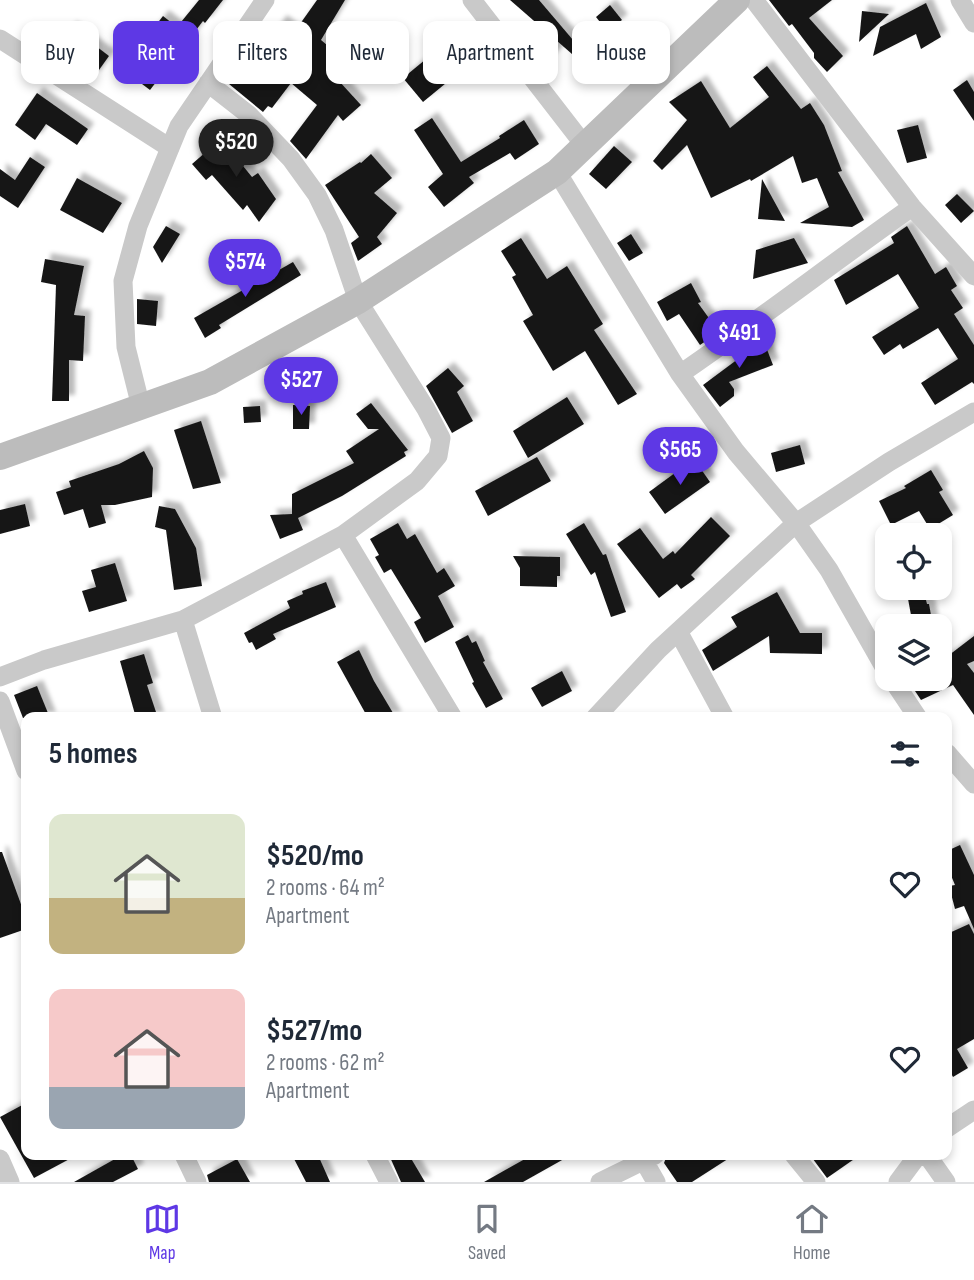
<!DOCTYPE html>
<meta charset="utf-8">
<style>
:root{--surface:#fff;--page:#f6f6f7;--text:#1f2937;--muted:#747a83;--line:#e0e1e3;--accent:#5e38e5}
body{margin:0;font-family:"Sofia Sans Condensed",sans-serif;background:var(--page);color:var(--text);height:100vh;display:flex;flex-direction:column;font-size:26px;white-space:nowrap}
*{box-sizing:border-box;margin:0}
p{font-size:23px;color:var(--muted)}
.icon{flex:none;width:38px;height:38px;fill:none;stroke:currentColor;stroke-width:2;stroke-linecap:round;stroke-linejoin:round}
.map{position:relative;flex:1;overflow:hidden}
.sheet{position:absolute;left:21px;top:712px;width:931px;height:448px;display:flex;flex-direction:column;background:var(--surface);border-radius:14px;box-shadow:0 4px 10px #0003}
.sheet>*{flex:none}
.banner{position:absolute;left:21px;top:21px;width:933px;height:63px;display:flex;gap:14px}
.buttons{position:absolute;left:875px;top:523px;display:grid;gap:14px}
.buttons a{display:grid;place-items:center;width:77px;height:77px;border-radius:14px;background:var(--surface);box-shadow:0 4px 10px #0003;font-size:35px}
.price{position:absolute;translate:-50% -60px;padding:0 16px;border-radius:24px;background:var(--accent);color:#fff;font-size:23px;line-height:46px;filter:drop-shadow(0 2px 4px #0008)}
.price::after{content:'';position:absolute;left:50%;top:42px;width:21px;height:16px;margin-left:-10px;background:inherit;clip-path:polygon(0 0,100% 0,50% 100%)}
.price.active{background:#222;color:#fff}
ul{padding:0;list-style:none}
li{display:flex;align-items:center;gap:21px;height:175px;padding:0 28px}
li span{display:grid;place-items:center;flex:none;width:196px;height:140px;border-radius:14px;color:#555}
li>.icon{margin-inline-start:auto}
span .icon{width:84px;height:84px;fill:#fffc;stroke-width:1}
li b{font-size:30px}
h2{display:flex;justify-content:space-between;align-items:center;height:84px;padding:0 28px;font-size:30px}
.tag{padding:0 24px;border-radius:14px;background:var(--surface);box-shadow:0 4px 10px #0003;font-size:24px;line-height:63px}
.tag.active{background:var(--accent);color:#fff}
.tabs{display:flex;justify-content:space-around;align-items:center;height:98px;border-top:2px solid var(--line);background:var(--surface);font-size:19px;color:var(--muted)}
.tabs a{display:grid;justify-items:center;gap:4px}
.tabs .active{color:var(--accent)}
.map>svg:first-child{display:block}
.building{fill:#191919;filter:url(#shadow)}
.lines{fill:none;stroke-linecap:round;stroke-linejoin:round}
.street{stroke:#c9c9c9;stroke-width:19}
.secondary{stroke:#bcbcbc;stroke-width:26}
</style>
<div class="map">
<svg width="974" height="1182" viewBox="0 0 974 1182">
<defs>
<filter id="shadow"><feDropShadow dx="6" dy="-6" stdDeviation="2" flood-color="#0004"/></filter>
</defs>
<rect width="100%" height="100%" fill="#fff"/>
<path class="building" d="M199 0H223L205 23 203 21 150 90 122 69 163 16 177 27Z
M317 0H345L321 40 339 55 337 58 349 69 339 81 361 105 343 121 338 115 306 159 290 141 317 105 291 83 272 108 268 106 263 112 229 84 242 67 246 70 281 21 295 31Z
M510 0H539L579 47 572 54Z
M769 0H832L809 18 843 56 827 72 814 58V53L792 24 789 26Z
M926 3 941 37 921 49 916 34 873 56 880 27Z
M610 5 622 20 607 31 596 17Z
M862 11 889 14 859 42Z
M71 27 109 56 94 77 55 48Z
M540 31 558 51 542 66 524 46Z
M437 50 457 74 423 102 403 78Z
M767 66 801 109 810 103 824 125 842 171 838 172 864 220 852 227 800 223 829 207 817 178 802 183 793 156 751 181 750 179 711 198 687 145 662 170 653 161 687 120 669 102 701 81 730 128 769 97 753 77Z
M967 80 974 92V121L953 90Z
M37 93 88 129 77 145 46 124 35 140 15 125Z
M432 118 461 162 500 138 499 136 524 120 539 144 515 160 510 153 469 177 474 183 444 207 428 187 443 174 414 130Z
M918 125 927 158 907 163 897 130Z
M221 139 252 177 258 173 276 199 259 222 247 205 243 210 212 175 206 180 192 164Z
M614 146 632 162 606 189 589 174Z
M371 154 392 178 374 193 397 213 377 237 382 244 358 261 351 243 359 237 325 185 360 162 361 163Z
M30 157 45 167 18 208 0 196V169L15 180Z
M77 178 122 203 103 233 60 210Z
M762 179 785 221 758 219Z
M957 194 974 211 961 223 945 205Z
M166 226 180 234 162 263 153 247Z
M907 226 935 274 946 267 957 286 951 290 963 308 954 314 974 345V384L972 382 935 405 921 383 958 359 938 328 903 349 900 344 884 355 872 337 919 308 898 274 846 305 834 280 894 243 891 237Z
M631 234 643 253 629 261 617 243Z
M521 238 547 279 567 266 603 324 594 330 637 394 618 405 585 351 553 371 523 321 533 315 512 277 516 275 501 251Z
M794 238 808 263 753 279 756 250Z
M45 259 84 266 74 315 85 316 83 361 69 360V401H52L56 285 41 282Z
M293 262 301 275 219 325 221 328 205 338 194 318 250 286 249 284 270 271 272 274Z
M691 283 701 302 698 303 719 332 700 345 679 314 667 321 657 302Z
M137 299 158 301 156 326 137 324Z
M761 334 773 365 729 382 734 389V396L720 407 703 385 738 359 733 352Z
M448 368 464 386 457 392 473 421 452 433 426 386Z
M567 397 584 424 528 458 513 431Z
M371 403 408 450 404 452 406 456 342 496 298 518 303 530 280 539 270 515 292 514V494L354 463 346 451 379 429H368L356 414Z
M293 405 310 406 309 429H293Z
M260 406 261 422 244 423 243 407Z
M201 421 221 483 193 489 174 430Z
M800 445 805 464 776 472 771 453Z
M144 451 153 468 152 497 115 505H101L106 523 89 528 83 509 64 515 56 492 71 487 69 481 119 464Z
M537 457 551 481 488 516 475 491Z
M694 459 710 482 665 514 649 492Z
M931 470 943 490 939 492 953 515 930 529 919 511 891 525 879 501 906 488 904 486Z
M25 504 30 526 0 534V510Z
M159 506 175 509 196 548 202 586 174 590 166 530 155 527Z
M711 517 730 536 691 575 695 579 681 589 677 584 659 598 617 544 640 528 663 559 673 551 675 554Z
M398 523 407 539 415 534 437 573 444 568 455 586 438 596 454 627 425 643 414 622 421 618 391 569 384 573 375 557 379 555 370 539Z
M584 523 603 555 606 554 626 612 611 617 595 572 591 575 566 534Z
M513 556 560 557V576H557V587L520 586V568Z
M115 563 127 601 89 612 82 591 96 587 91 570Z
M326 582 336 607 273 634 276 639 256 650 252 642 249 643 244 633 290 608 287 601 303 594 302 591Z
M906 588H923L927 604H929L933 626H913Z
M777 592 800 633H822V654L770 653 769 636 713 671 702 650 737 627 731 617Z
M468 635 472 643 476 641 485 661 483 662 503 699 486 708 472 683 474 682 455 642Z
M974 636V661L967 664 974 673V715L953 685 921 700 907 679H940V662Z
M359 650 374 681 396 718H368L337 662Z
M144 654 153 683 147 685 158 718H136L120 661Z
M562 671 572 691 542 707 531 688Z
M37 686 50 718H23L14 695Z
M960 845 974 875V929L964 906 955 909 949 886 955 885 947 866V851Z
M0 852H2L26 918V929L0 938Z
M969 924 974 934V1039L957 1049 968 1068 953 1077 947 1066V934Z
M26 1103V1155H77L34 1178 0 1117Z
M122 1155H131L138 1169 113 1182H74Z
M292 1155H318L330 1182H306Z
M389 1155H409L425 1182H401Z
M532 1155H571L523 1182H484Z
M667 1155H734L692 1182H677L664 1163Z
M810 1155H860L827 1178Z
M237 1159 250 1182H209L207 1175Z"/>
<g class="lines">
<path class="street" d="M472 0 585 146
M754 0 912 207 974 276
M960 0 974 23
M0 39 170 148
M557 172 680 374 736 452 796 523 829 570 887 672
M680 374C759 320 834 262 912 207
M141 407 126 347 123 281 138 226 179 126 265 0
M343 535 453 718
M183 620 213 718
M679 633 725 718
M0 677 44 660 183 620 343 535 417 481 438 456 441 438 426 409 358 301 334 230 317 195 291 159 249 115 208 83
M892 679 918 718
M0 701 26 771
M595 718 658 650 796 523 889 462 974 412
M947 753 974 784
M947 1128 974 1110
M184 1155 197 1182
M375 1155 389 1182
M794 1155 816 1182
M927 1155 946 1182
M0 1159 10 1182
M644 1161 656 1182
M600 1182 655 1155
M898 1182 918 1155"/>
<path class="secondary" d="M0 457 210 382 358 301 557 172 737 0"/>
</g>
</svg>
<div class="buttons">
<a><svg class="icon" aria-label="locate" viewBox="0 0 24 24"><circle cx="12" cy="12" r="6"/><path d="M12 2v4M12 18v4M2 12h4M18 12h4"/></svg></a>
<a><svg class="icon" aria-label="layers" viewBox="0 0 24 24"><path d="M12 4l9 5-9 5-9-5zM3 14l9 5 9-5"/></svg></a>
</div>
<b class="price active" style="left:236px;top:179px">$520</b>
<b class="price" style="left:245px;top:299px">$574</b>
<b class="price" style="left:739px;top:370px">$491</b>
<b class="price" style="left:301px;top:417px">$527</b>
<b class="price" style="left:680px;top:487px">$565</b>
<div class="banner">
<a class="tag">Buy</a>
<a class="tag active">Rent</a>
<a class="tag">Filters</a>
<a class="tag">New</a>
<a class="tag">Apartment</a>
<a class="tag">House</a>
</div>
<section class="sheet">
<h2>5 homes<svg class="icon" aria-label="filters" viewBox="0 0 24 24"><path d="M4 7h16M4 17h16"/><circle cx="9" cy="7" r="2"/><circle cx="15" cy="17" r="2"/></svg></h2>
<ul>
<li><span style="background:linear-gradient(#dfe7d0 60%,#c2b280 0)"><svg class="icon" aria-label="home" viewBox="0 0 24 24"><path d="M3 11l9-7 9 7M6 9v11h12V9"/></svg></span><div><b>$520/mo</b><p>2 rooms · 64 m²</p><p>Apartment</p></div><svg class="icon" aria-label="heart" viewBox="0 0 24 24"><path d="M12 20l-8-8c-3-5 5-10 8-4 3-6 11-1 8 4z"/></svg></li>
<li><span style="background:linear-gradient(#f6c9c9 70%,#9aa5b1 0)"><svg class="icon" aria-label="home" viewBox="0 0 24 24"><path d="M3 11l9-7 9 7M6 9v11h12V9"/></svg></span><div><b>$527/mo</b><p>2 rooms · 62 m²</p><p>Apartment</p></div><svg class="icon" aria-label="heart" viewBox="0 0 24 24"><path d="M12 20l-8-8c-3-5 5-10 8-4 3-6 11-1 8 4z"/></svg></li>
</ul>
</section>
</div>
<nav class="tabs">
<a class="active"><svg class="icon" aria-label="map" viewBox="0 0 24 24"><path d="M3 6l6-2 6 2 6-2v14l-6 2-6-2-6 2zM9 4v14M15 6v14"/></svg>Map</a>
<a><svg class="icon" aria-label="saved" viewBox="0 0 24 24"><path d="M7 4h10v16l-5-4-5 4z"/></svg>Saved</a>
<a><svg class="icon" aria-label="home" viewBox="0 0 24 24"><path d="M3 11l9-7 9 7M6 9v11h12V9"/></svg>Home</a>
</nav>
